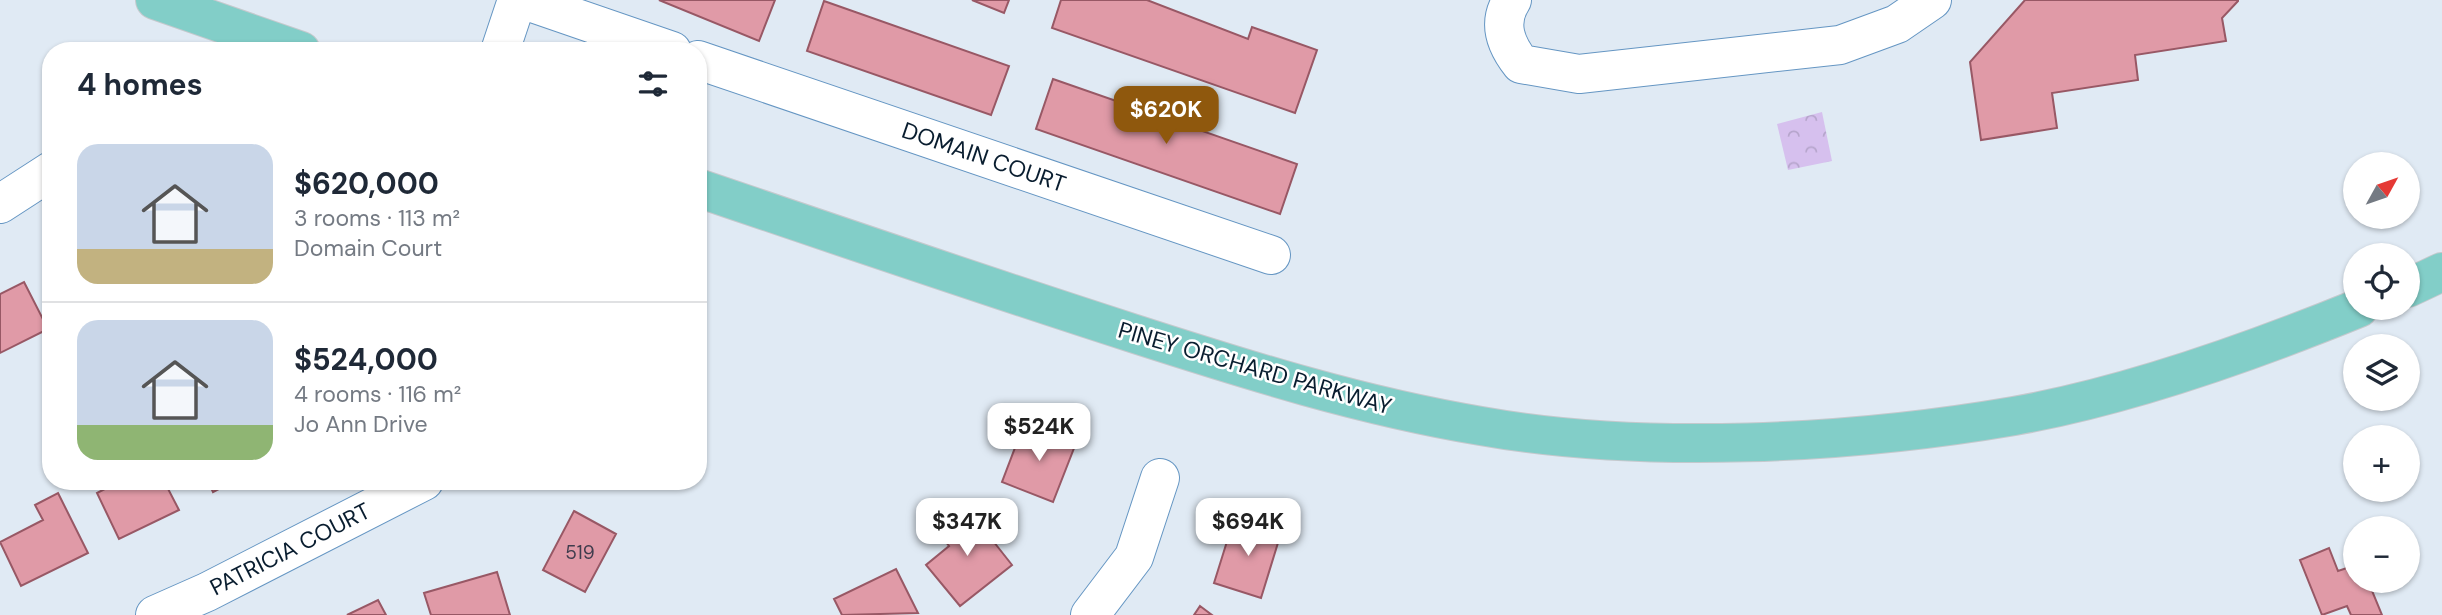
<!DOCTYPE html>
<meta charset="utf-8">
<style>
:root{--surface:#fff;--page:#f6f6f7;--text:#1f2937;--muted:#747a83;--line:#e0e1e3;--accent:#8f580d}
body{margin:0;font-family:"DM Sans",sans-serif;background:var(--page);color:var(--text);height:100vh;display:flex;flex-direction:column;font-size:26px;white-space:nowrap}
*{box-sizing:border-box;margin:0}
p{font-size:23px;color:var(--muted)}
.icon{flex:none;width:38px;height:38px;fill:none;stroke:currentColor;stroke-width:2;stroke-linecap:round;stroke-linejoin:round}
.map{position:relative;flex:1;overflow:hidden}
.sheet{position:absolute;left:42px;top:42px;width:665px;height:448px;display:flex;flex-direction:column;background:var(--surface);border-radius:28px;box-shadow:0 2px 5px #0004}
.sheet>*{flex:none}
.needle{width:46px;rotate:50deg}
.fabs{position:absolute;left:2343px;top:152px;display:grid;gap:14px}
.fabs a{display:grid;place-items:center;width:77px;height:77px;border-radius:50%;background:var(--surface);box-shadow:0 2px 5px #0004;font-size:35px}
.price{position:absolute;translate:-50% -60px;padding:0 16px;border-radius:14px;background:#fff;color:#222;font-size:23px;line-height:46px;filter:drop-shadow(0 2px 4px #0008)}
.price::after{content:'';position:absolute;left:50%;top:42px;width:21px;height:16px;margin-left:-10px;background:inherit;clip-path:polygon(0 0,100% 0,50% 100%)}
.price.current{background:var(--accent);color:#fff}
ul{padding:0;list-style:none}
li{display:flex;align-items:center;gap:21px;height:175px;padding:0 35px}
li+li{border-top:2px solid var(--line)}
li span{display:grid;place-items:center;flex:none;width:196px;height:140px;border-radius:21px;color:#555}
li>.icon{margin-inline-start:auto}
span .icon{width:84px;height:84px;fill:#fffc;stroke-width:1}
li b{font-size:30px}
h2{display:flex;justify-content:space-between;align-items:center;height:84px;padding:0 35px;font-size:30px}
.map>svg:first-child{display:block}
.park{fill:url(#park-crowns)}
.building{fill:#e09aa7;stroke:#985865;stroke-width:2}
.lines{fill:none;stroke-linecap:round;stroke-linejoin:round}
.minor-casing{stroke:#6596c3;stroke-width:40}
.major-casing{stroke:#c4c9cd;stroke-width:40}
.minor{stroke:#fff;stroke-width:38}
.major{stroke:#82cec8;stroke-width:38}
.labels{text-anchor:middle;stroke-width:5;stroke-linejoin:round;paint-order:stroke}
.number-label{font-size:19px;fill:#3f3c4d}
.street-label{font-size:23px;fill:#091d2f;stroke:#fff}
</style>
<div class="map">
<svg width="2442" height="615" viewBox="0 0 2442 615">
<defs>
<pattern id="park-crowns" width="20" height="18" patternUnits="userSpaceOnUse" patternTransform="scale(1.75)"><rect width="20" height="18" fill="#d6c0ee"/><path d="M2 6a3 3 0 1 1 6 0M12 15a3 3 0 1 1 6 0" fill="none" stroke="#b6a5cc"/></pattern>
</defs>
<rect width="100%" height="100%" fill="#e0eaf4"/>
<path class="park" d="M1822 112 1832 161 1788 170 1777 124Z"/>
<path class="building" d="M659 0H775L759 41Z
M972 0H1009L1004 13Z
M1061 0H1147L1248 39 1252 27 1317 50 1295 113 1052 28Z
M2025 0H2238V1L2222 18 2226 41 2135 55 2138 80 2052 93 2057 128 1981 140 1970 62Z
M824 1 1009 66 991 115 807 51Z
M1053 79 1297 164 1280 214 1036 129Z
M24 282 48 329 0 353V294Z
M1024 424 1076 443 1053 502 1002 482Z
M120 481H164L179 510 119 539 97 493Z
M208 481H234L213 492Z
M625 481H660V484H625Z
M58 493 88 553 21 586 0 542 43 520 35 505Z
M967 508 1012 565 960 606 926 565 949 546 937 531Z
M574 511 616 534 585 592 543 570Z
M1234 519 1281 533 1261 598 1214 583Z
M2329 548 2338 571 2356 565V581H2368L2382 615H2351L2347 606 2322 615 2300 560Z
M896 569 918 613 842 615 834 599Z
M497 572 510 615H431L424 593Z
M378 600 386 615H347Z
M1200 606 1212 615H1194Z"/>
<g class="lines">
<g class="minor-casing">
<path id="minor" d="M524 0 672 51
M1512 0C1497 23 1506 45 1521 64L1579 74 1840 45 1897 24 1932 0
M500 51 517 0
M698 60 1271 255
M0 204 51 171
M155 615 207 592 424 481
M1090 615 1134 557 1160 478"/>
</g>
<g class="major-casing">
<path id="major" d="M155 0 301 51
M698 188C842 237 986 286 1132 333 1247 370 1361 406 1481 426 1644 455 1851 444 2014 416 2128 396 2251 352 2359 308
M2408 288 2442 272"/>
</g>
<use href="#minor" class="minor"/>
<use href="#major" class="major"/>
</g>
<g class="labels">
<g class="number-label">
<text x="580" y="559">519</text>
</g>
<g class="street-label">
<text transform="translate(984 157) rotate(19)" y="8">DOMAIN COURT</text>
<text transform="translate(1255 368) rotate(16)" y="8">PINEY ORCHARD PARKWAY</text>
<text transform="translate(290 549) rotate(-27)" y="8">PATRICIA COURT</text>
</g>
</g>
</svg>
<div class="fabs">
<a><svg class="needle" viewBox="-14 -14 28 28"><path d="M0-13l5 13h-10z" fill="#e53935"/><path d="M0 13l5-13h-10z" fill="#747a83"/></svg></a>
<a><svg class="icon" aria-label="locate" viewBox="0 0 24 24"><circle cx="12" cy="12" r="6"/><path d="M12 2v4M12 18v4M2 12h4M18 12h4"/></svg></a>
<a><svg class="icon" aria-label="layers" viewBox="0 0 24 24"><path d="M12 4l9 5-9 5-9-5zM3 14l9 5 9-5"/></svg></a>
<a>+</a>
<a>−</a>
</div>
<b class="price current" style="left:1166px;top:146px">$620K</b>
<b class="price" style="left:1039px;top:463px">$524K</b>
<b class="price" style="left:967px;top:558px">$347K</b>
<b class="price" style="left:1248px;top:558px">$694K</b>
<section class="sheet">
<h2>4 homes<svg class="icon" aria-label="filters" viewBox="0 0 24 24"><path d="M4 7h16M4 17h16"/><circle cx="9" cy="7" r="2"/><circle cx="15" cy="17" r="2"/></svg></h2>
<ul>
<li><span style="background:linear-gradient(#c9d6e8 75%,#c2b280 0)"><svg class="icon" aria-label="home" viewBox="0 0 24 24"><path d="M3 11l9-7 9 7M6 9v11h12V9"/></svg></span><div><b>$620,000</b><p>3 rooms · 113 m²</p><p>Domain Court</p></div></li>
<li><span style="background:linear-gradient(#c9d6e8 75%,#8fb573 0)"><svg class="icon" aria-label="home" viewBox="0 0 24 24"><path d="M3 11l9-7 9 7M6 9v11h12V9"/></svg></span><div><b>$524,000</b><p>4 rooms · 116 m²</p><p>Jo Ann Drive</p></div></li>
</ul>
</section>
</div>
